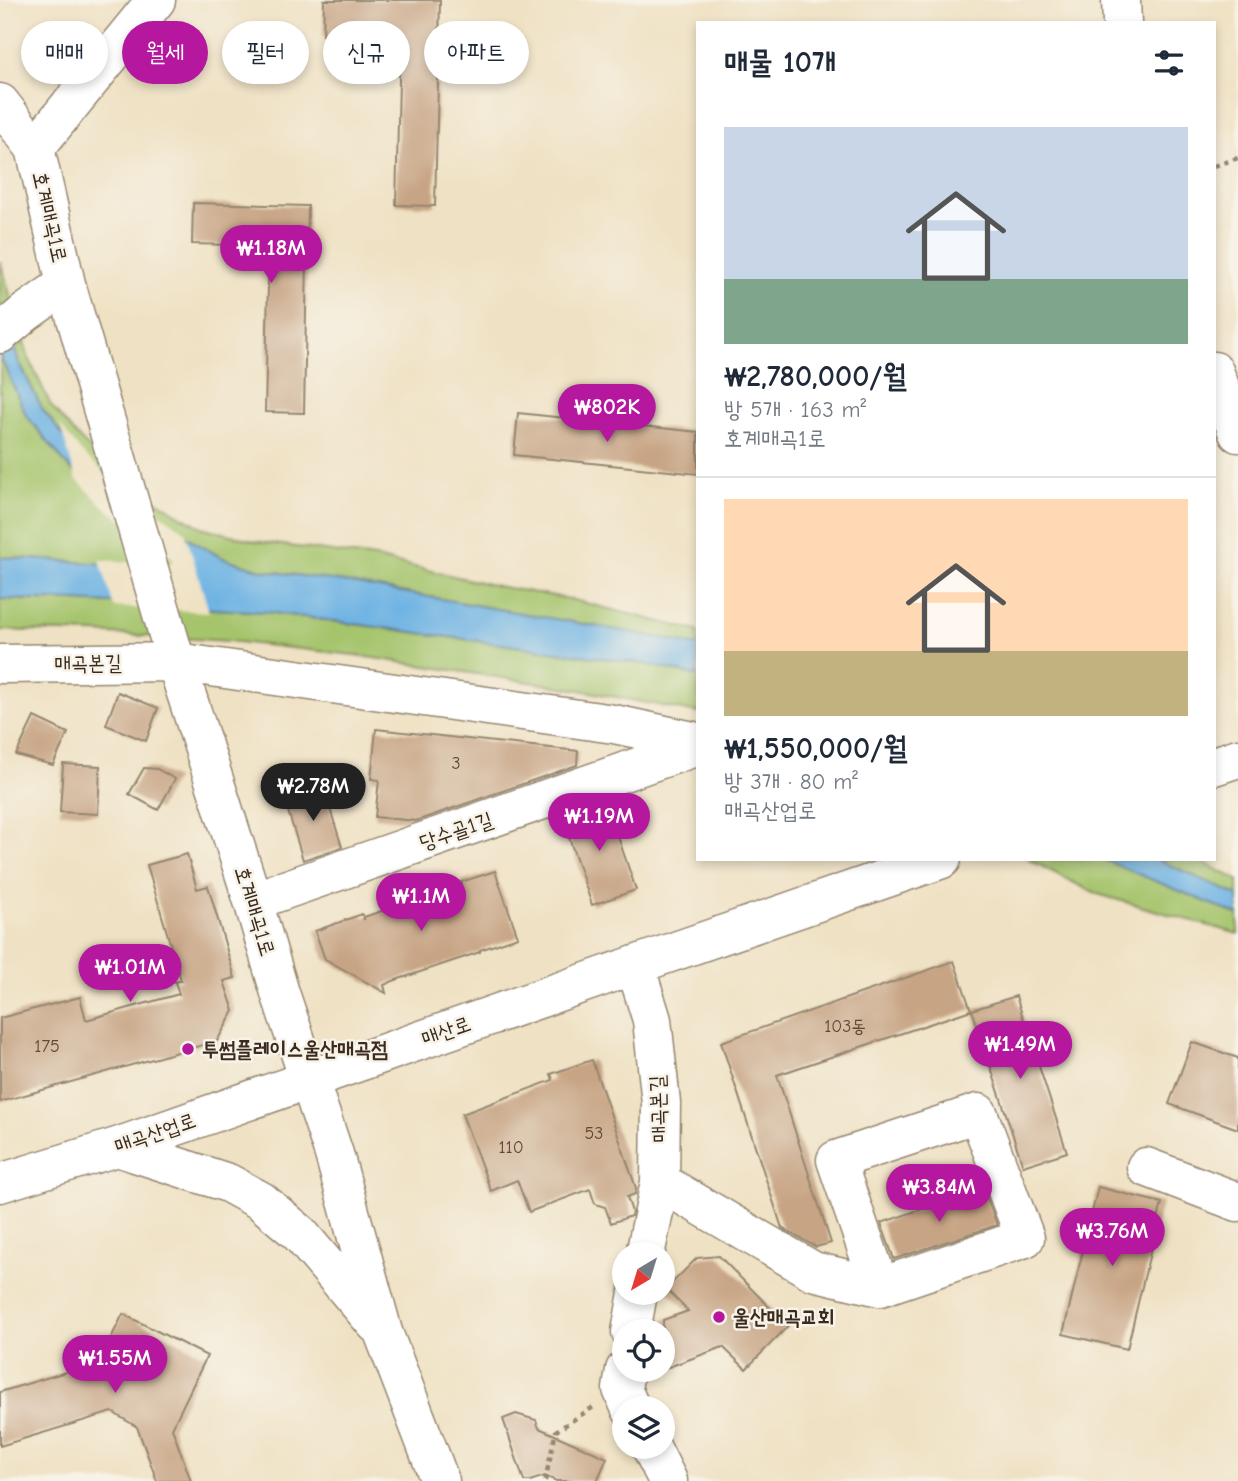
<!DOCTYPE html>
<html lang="ko">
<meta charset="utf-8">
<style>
:root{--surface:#fff;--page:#f2f2f3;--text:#1f2937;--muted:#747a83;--line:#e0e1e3;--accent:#b5179e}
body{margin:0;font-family:"Comic Neue","Poor Story",sans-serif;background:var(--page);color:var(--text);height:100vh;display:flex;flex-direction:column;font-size:26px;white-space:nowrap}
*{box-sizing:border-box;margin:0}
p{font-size:23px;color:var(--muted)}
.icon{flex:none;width:38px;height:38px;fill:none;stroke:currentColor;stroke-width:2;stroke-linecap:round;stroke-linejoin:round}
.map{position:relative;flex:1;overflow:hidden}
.panel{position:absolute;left:696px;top:21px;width:520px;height:840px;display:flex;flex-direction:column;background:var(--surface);border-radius:0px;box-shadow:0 4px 10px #0003}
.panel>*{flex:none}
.hud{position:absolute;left:21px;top:21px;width:570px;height:63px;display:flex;gap:14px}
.needle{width:46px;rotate:218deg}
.fabs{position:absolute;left:612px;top:1242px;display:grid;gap:14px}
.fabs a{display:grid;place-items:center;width:63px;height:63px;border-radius:50%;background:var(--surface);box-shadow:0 4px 10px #0003;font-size:35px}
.price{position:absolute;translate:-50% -60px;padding:0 16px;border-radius:24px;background:var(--accent);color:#fff;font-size:23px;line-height:46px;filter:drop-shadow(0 2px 4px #0008)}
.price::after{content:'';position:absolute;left:50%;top:42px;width:21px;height:16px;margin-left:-10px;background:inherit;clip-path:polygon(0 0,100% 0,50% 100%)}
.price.selected{background:#222;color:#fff}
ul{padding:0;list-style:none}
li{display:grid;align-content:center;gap:14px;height:371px;padding:0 28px}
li+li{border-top:2px solid var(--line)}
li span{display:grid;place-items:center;height:217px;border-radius:0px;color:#555}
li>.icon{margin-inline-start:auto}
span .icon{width:126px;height:126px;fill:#fffc;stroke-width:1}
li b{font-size:30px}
h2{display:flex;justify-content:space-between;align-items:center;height:84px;padding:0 28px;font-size:30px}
.chip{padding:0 24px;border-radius:32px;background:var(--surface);box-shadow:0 4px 10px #0003;font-size:24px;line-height:63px}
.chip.selected{background:var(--accent);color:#fff}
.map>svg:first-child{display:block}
.green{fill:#a5c46c;stroke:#707745;stroke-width:2}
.water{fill:#6db2e3;stroke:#546e80;stroke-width:2}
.pier{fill:#efe1c3}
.building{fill:#c7a484}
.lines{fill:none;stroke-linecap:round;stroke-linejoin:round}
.minor-casing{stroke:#958670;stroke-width:41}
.path{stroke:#958670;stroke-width:4.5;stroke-dasharray:5 5;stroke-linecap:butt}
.minor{stroke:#fff;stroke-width:38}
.poi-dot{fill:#b5179e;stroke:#f7f3e8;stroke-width:2.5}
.labels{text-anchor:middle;stroke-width:5;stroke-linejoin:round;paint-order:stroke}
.number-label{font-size:18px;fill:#5e4838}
.street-label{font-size:21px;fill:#3b2a1e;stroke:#f7f3e8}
.poi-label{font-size:21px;font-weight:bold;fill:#3b2a1e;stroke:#f7f3e8;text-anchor:start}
</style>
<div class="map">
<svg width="1238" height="1481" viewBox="0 0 1238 1481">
<rect width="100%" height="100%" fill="#f7f3e8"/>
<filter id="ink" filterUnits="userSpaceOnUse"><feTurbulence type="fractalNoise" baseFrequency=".0143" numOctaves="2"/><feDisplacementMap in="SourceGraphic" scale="14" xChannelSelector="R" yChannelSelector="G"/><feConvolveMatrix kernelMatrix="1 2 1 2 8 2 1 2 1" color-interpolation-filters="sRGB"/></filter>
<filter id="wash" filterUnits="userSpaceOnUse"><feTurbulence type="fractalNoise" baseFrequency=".00686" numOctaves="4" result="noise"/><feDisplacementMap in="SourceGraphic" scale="28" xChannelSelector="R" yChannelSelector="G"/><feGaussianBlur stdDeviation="1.57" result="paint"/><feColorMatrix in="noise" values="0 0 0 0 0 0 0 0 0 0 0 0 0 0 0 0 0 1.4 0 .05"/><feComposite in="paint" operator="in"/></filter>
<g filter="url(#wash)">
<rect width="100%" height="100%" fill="#efe1c3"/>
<path class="green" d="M0 261 28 356 51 406 73 432 98 457 129 482 181 516 201 527 254 541 375 558 497 586 565 598 698 631V646L652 636 344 582 261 570 223 558 196 543 119 490 78 454 42 409 19 362 0 304Z
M0 356 26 415 66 464 108 505 180 559 169 568 0 557Z
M0 599 75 601 267 612 645 664 698 676V713L575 689 354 655 229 641 93 633 0 630Z
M1028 859H1102L1238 915V934L1094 893Z
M1157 859H1196L1238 880V896Z"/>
<path class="water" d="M0 304 19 362 42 409 78 454 119 490 196 543 223 558 261 570 344 582 652 636 698 646V676L645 664 267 612 75 601 0 599V557L169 568 179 559 108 505 66 464 26 415 0 356Z
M1102 859H1157L1238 896V915Z"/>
<path class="pier" d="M60 425 80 451 121 488 185 531 209 612 114 607 100 560 168 565 174 559 106 508 76 479Z"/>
<g id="blocks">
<path class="building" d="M324 0H440L435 206 396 205 400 39 323 37Z
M193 203 308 206 304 413 265 412 269 246 192 244Z
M518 413 698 432V474L514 455Z
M118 692 158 708 146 741 106 725Z
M34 717 68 733 53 765 16 755Z
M376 729 578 751 577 765 416 821 375 817 379 780 371 779Z
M63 764 100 766 98 814 60 812Z
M144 768 157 769 175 779 158 810 129 794Z
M323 786 342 847 303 860 284 798Z
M606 801 636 890 592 905 562 817Z
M187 854 197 889 208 886 235 978 224 981 234 1011 217 1041 0 1102V1018L80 997 86 1020 179 994 175 982 181 980 147 865Z
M495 871 518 937 480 950V952L393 981 384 985 386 993 325 959 315 931 362 914 364 920V917L462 884 461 882Z
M954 961 971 1010 777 1075 831 1243 816 1247 782 1228 721 1042Z
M1016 996 1067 1152 1023 1166 972 1010Z
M1192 1042 1238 1058V1129L1169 1104Z
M592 1060 636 1188 635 1194 627 1197 632 1212 631 1216 611 1223 605 1207 595 1204 590 1189 529 1212 517 1180 491 1191 462 1114 553 1080 551 1074Z
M1098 1187 1162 1203 1127 1349 1063 1334Z
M983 1188 997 1225 894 1259 881 1223Z
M719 1256 788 1326 746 1369 723 1347 663 1369V1320L688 1311 666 1289 697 1258Z
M123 1314 207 1356 172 1428 191 1481H157L137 1427 112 1412 0 1446V1392L99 1362Z
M516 1414 536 1420 539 1428 607 1458 597 1481H556L545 1476 530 1481H524L503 1419Z"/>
</g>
</g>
<g filter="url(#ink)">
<use href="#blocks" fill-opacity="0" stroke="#958670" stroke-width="2"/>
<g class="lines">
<g class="minor-casing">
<path id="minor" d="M156 0 35 148 66 284 176 662 253 901 280 993 334 1154 383 1332 440 1481
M1121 0 1122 23
M0 103 35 148
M0 334 25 313 66 284
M1214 371 1238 433
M0 664 176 662 614 724 698 742
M1214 766 1238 758
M253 901 698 746
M635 965 652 1020 661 1103 660 1182 645 1255
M117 1147 228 1183 261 1201 299 1233 376 1324
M1146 1167 1238 1202
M660 1182 813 1271 880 1287 1025 1238 978 1113 836 1160 880 1287
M0 1183 117 1147 635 965 942 859
M631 1332 638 1293
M625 1370 622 1389 631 1409
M651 1447 668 1481"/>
</g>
<path class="path" d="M1214 166 1238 158
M545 1481 556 1431 595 1406"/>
<use href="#minor" class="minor"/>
</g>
</g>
<g class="poi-dot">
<circle cx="188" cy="1049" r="7"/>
<circle cx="719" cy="1317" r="7"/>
</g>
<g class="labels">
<g class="number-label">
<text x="456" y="769">3</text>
<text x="845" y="1032">103동</text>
<text x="47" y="1052">175</text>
<text x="594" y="1139">53</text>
<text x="511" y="1153">110</text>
</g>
<g class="street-label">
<text transform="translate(50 217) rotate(77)" y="7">호계매곡1로</text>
<text transform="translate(88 663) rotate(-1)" y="7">매곡본길</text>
<text transform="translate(456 831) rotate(-19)" y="7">당수골1길</text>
<text transform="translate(255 911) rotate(73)" y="7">호계매곡1로</text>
<text transform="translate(446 1031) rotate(-19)" y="7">매산로</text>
<text transform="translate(658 1109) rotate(-92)" y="7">매곡본길</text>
<text transform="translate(155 1133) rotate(-19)" y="7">매곡산업로</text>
</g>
<g class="poi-label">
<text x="202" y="1056">투썸플레이스울산매곡점</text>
<text x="733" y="1324">울산매곡교회</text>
</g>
</g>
</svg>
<div class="fabs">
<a><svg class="needle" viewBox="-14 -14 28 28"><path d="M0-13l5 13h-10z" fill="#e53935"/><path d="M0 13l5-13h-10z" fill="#747a83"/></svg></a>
<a><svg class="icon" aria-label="locate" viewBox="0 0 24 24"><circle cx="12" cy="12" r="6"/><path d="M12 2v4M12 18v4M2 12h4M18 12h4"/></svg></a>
<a><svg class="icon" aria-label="layers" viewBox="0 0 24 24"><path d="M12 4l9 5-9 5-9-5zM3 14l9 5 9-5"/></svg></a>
</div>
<b class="price" style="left:271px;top:285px">₩1.18M</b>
<b class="price" style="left:607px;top:444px">₩802K</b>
<b class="price selected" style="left:313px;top:823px">₩2.78M</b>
<b class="price" style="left:599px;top:853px">₩1.19M</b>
<b class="price" style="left:421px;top:933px">₩1.1M</b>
<b class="price" style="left:130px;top:1004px">₩1.01M</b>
<b class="price" style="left:1020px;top:1081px">₩1.49M</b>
<b class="price" style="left:939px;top:1224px">₩3.84M</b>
<b class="price" style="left:1112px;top:1268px">₩3.76M</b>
<b class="price" style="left:115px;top:1395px">₩1.55M</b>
<div class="hud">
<a class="chip">매매</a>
<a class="chip selected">월세</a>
<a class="chip">필터</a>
<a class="chip">신규</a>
<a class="chip">아파트</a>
</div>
<section class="panel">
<h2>매물 10개<svg class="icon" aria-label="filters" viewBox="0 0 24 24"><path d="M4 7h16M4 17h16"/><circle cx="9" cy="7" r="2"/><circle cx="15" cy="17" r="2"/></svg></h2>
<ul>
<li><span style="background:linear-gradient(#c9d6e8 70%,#7fa58c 0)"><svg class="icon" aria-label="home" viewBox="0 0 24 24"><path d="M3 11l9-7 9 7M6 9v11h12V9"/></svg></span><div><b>₩2,780,000/월</b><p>방 5개 · 163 m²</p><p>호계매곡1로</p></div></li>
<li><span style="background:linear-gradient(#ffd9b3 70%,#c2b280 0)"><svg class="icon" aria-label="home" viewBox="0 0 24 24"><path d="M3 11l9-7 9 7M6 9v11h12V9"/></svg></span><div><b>₩1,550,000/월</b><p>방 3개 · 80 m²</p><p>매곡산업로</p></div></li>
</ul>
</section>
</div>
